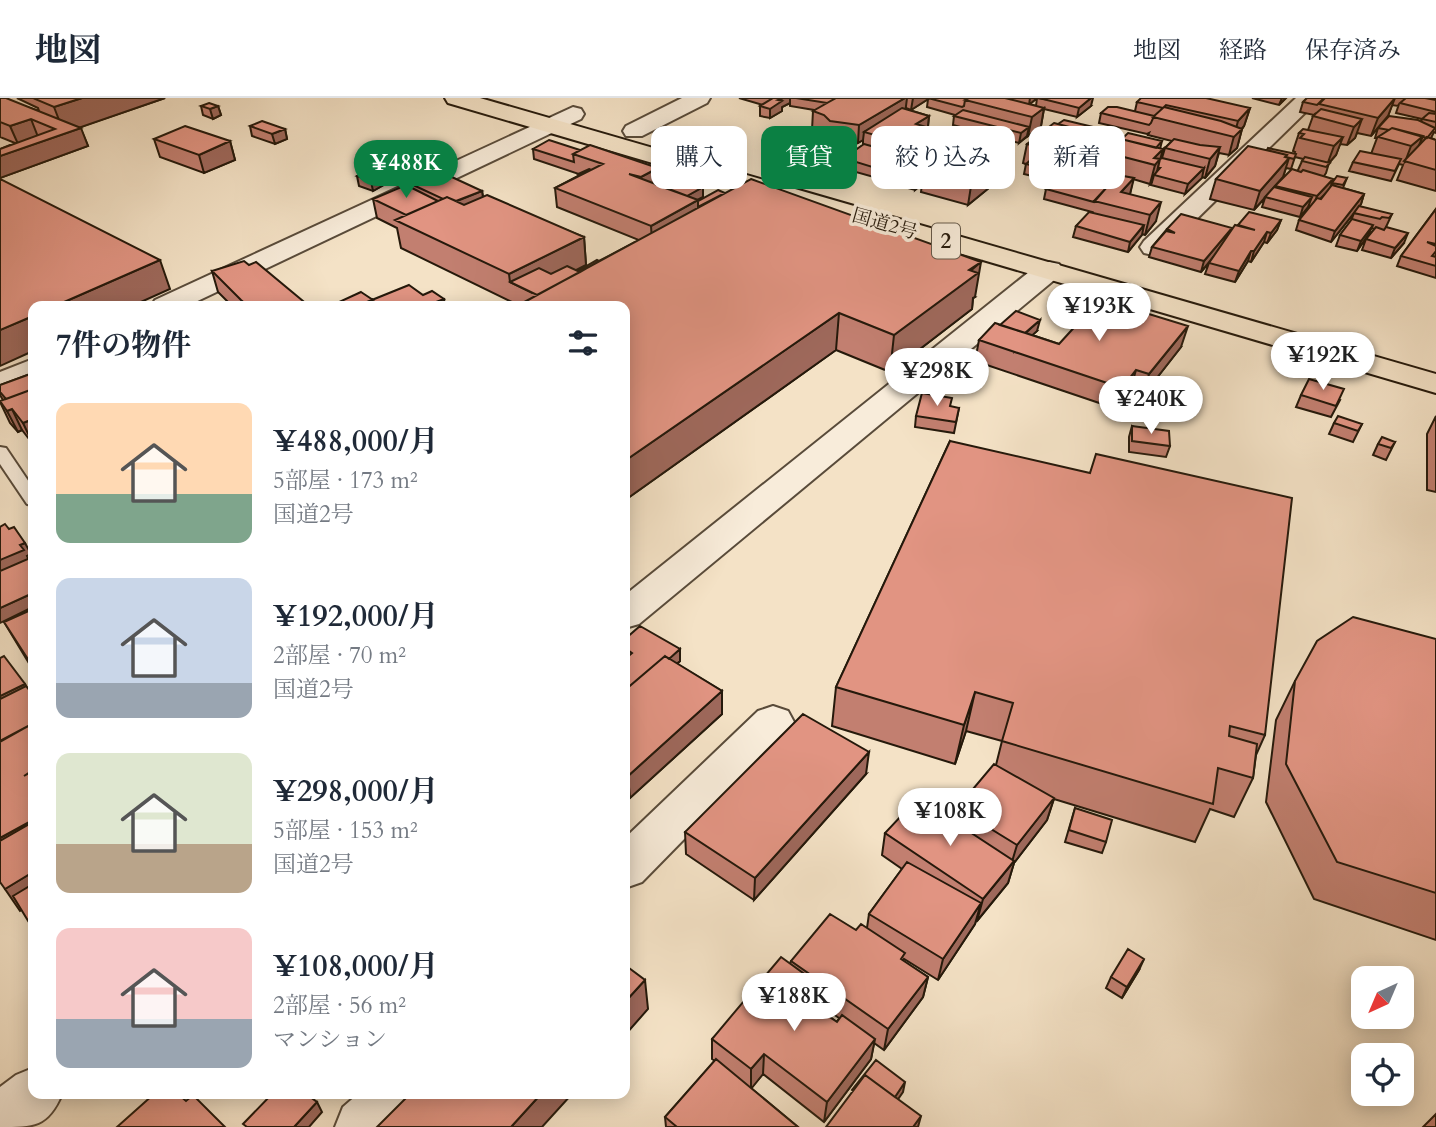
<!DOCTYPE html>
<html lang="ja">
<meta charset="utf-8">
<style>
:root{--surface:#fff;--page:#f6f6f7;--text:#1f2937;--muted:#747a83;--line:#e0e1e3;--accent:#0b8043}
body{margin:0;font-family:Cardo,"Noto Serif JP",serif;background:var(--page);color:var(--text);height:100vh;display:flex;flex-direction:column;font-size:26px;white-space:nowrap}
*{box-sizing:border-box;margin:0}
p{font-size:23px;color:var(--muted)}
.icon{flex:none;width:38px;height:38px;fill:none;stroke:currentColor;stroke-width:2;stroke-linecap:round;stroke-linejoin:round}
.map{position:relative;flex:1;overflow:hidden}
.sheet{position:absolute;left:28px;top:203px;width:602px;height:798px;display:flex;flex-direction:column;background:var(--surface);border-radius:14px;box-shadow:0 4px 18px #0003}
.sheet>*{flex:none}
.banner{position:absolute;left:651px;top:28px;width:665px;height:63px;display:flex;gap:14px}
.needle{width:46px;rotate:224deg}
.controls{position:absolute;left:1351px;top:868px;display:grid;gap:14px}
.controls a{display:grid;place-items:center;width:63px;height:63px;border-radius:14px;background:var(--surface);box-shadow:0 4px 18px #0003;font-size:35px}
.price{position:absolute;translate:-50% -60px;padding:0 16px;border-radius:24px;background:#fff;color:#222;font-size:23px;line-height:46px;filter:drop-shadow(0 2px 4px #0008)}
.price::after{content:'';position:absolute;left:50%;top:42px;width:21px;height:16px;margin-left:-10px;background:inherit;clip-path:polygon(0 0,100% 0,50% 100%)}
.price.selected{background:var(--accent);color:#fff}
ul{padding:0;list-style:none}
li{display:flex;align-items:center;gap:21px;height:175px;padding:0 28px}
li span{display:grid;place-items:center;flex:none;width:196px;height:140px;border-radius:14px;color:#555}
li>.icon{margin-inline-start:auto}
span .icon{width:84px;height:84px;fill:#fffc;stroke-width:1}
li b{font-size:30px}
h2{display:flex;justify-content:space-between;align-items:center;height:84px;padding:0 28px;font-size:30px}
.tag{padding:0 24px;border-radius:14px;background:var(--surface);box-shadow:0 4px 18px #0003;font-size:24px;line-height:63px}
.tag.selected{background:var(--accent);color:#fff}
header{display:flex;align-items:center;gap:42px;box-sizing:border-box;height:98px;padding:0 35px;background:var(--surface);border-bottom:2px solid var(--line)}
header strong{font-size:33px}
nav{display:flex;gap:38px;margin-inline-start:auto;font-size:24px}
.map>svg:first-child{display:block}
.lines{fill:none;stroke-linecap:round;stroke-linejoin:round}
.service-casing{stroke:#594b3a;stroke-width:4}
.minor-casing{stroke:#594b3a;stroke-width:4}
.trunk-casing{stroke:#25190b;stroke-width:4}
.service{fill:#f8ecda;fill-rule:evenodd}
.minor{fill:#f8ecda;fill-rule:evenodd}
.trunk{fill:#f4e2c6;fill-rule:evenodd}
.wall{fill:#c27f70;stroke:#25190b;stroke-width:2;fill-rule:evenodd}
.shaded-wall{fill:#9e685b;stroke:#25190b;stroke-width:2}
.building{fill:#e19482;stroke:#25190b;stroke-width:2}
.labels{text-anchor:middle;stroke-width:7;stroke-linejoin:round;paint-order:stroke}
.far-street-label{font-size:19px;fill:#25190b;stroke:#f8ecda}
.shield{fill:#f8ecda;stroke:#645849;stroke-width:2}
.shield-label{font-size:21px;font-weight:bold;fill:#25190b}
</style>
<header>
<strong>地図</strong>
<nav><a>地図</a><a>経路</a><a>保存済み</a></nav>
</header>
<div class="map">
<svg width="1436" height="1029" viewBox="0 0 1436 1029">
<rect width="100%" height="100%" fill="#f4e2c6"/>
<filter id="stains"><feTurbulence type="fractalNoise" baseFrequency=".00286" numOctaves="4"/><feColorMatrix values="0 0 0 0 .2 0 0 0 0 .09 0 0 0 0 .02 0 0 0 .5 -.17"/></filter>
<radialGradient id="worn" r=".72"><stop offset=".6" stop-color="#630" stop-opacity="0"/><stop offset="1" stop-color="#630" stop-opacity=".3"/></radialGradient>
<g class="lines">
<g class="service-casing">
<path id="service" d="M0 349 6 350 33 390V407L27 406 0 366Z"/>
</g>
<g class="minor-casing">
<path id="minor" d="M682 0H710L707 5 642 38H626L623 33 626 28Z
M1296 0H1320L1162 155 1153 157 1144 155 1140 149 1144 143Z
M573 9 581 11 584 16 581 21 187 208H151L155 202Z
M1049 164 1059 166 1063 172 1059 178 639 526 625 530V497L1039 166Z
M33 261V282L0 295V274Z
M773 608 788 613 794 624 788 635 642 784 625 790V740L758 613Z
M33 970V996H62C48 1029 34 1029 0 1029V989L16 977Z
M358 996H424L416 1015 402 1029H335L343 1009Z"/>
</g>
<g class="trunk-casing">
<path id="trunk" d="M445 0H480L1436 276V295L448 5Z"/>
</g>
<use href="#service" class="service"/>
<use href="#minor" class="minor"/>
<use href="#trunk" class="trunk"/>
</g>
<path class="wall" d="M0 0 39 13 38 10 17 0H165L80 29 88 48 0 80V51L15 45 0 39Z
M739 0H1037L1030 6 1036 8 1037 0 1091 8 1077 19 1044 11 1041 28 1019 45 953 27 954 18 955 17 927 9 928 1 911 12 906 10V11L929 18 928 30 933 31 932 34 962 42 960 56 998 66 995 85 968 107 921 94 922 86 915 92 882 83V81H881L849 72 846 74 839 72 840 63 863 47V42L858 45 828 42 823 35 812 32 813 13 814 12 790 8V5L782 9V13L770 20 760 18V8L763 7Z
M1252 0H1286L1279 7Z
M1307 0H1436L1434 2H1436V35L1434 34 1431 40 1436 42V93L1397 82 1403 67 1399 66 1391 83 1349 73 1353 64 1371 56 1377 40H1375L1378 30 1421 24 1422 21 1396 15 1399 6 1398 8 1392 7 1388 18 1371 38 1357 35 1355 40 1347 47 1340 46 1336 57 1329 65 1326 75 1324 78 1330 89 1332 85 1347 80 1343 90 1364 96 1361 106 1331 144 1296 132 1299 122 1310 108 1309 107 1300 119 1262 109 1265 100 1254 112 1210 101 1216 81 1267 52 1294 56 1295 54 1293 53 1299 35 1308 32 1313 18 1316 15 1314 17 1300 14 1303 4ZM1295 59 1303 61 1298 72 1277 86 1283 79 1286 70 1291 71Z
M1137 4 1250 10 1244 28 1242 31 1237 50 1229 57 1219 55 1215 68 1205 80 1202 79 1185 96 1151 87 1152 84 1150 86 1133 81 1130 96 1156 123 1145 137 1142 136 1128 154 1073 139 1076 128 1092 114 1044 101 1046 91 1107 89 1117 77 1085 69V67L1083 70 1073 67 1075 60 1048 82 1024 76 1026 66 1023 65 1027 46 1110 33 1109 38 1122 41 1162 43 1160 51H1163L1160 61 1162 60 1165 50 1172 43 1148 37 1149 35 1147 36 1099 25 1101 15 1135 13Z
M201 8H218L221 17 213 21 203 17Z
M250 28 285 31 287 41 275 46 252 38Z
M154 41 230 43 235 62 204 75 160 59Z
M533 51 580 52 658 70 659 86 703 89V99L698 102V103L975 199 973 200 972 211 890 274 836 252 628 400 625 398V208L518 207 401 150 397 130 377 120 373 101 411 90V86L482 93 483 99 584 139 586 167 576 172 578 173 599 163 639 142 557 109 555 90 578 78 579 76 534 61Z
M395 71 396 80 373 93 359 88 357 78Z
M1436 111V157L1435 159H1436V180L1397 168 1401 158Z
M1354 115 1392 116 1386 129 1404 145 1391 160 1362 152 1366 141 1375 131 1371 130 1368 137 1357 153 1336 148 1340 137 1351 123Z
M1281 122 1277 132 1267 145 1264 144 1251 164 1248 163 1235 184 1205 176 1209 165 1212 161 1201 174 1149 159 1152 149 1167 131 1232 130 1230 134 1238 127Z
M212 173 309 208H232L218 194Z
M1000 227 1037 233 1032 237 1059 246 1181 249 1149 290 1163 295 1160 306 1156 311 1130 303 1132 294 1130 293 1117 311 975 263 979 242Z
M33 275V346L22 332 18 334 10 325 0 304 3 302 0 297V287Z
M1301 297 1340 302 1331 319 1296 309Z
M959 310 954 335 915 329 916 318Z
M1436 318V394L1427 392V336Z
M1334 325 1362 326 1353 344 1329 336Z
M1132 328 1170 348 1166 359 1129 354V339Z
M950 343 1265 637 1256 657 1253 680 1234 719 1210 711 1195 744 1054 701 1047 722 1014 765 1008 785 977 823 976 822 975 826 938 882 904 861 903 863 928 879 923 899 884 952 874 945 871 961 824 1024 763 976 751 990 798 1029H666L665 1019 715 963 712 961V941L790 866 791 863 856 832 867 830 869 816 902 771 882 757 885 735 954 724 957 710 996 667 1002 643 966 633 955 666 832 628 836 589ZM812 901 839 920 837 924 810 905Z
M1395 344 1386 362 1373 357 1378 346Z
M33 511V572L4 524Z
M625 541 680 551V563L677 566 722 593V616L630 700 625 696Z
M1436 541V842L1314 801 1266 704 1276 622 1295 583Z
M866 676 754 802 686 756 685 734Z
M1075 710 1106 744 1102 755 1065 744Z
M1139 872 1122 900 1106 890 1111 879Z
M1436 1016V1029H1423Z"/>
<path class="shaded-wall" d="M82 0H165L64 35 54 9Z
M783 0H790V5L782 9V13L770 20V11L778 2Z
M905 0H907L905 16 864 34 863 42 858 45 859 27Z
M913 0H930L911 12Z
M1030 0H1037L1029 7Z
M1091 0H1093L1091 8 1077 19 1079 10Z
M1282 0H1286L1279 7Z
M1395 0 1388 18 1371 38 1378 20Z
M218 8 221 17 213 21 210 11Z
M1044 10 1041 28 1028 38 1032 19Z
M1250 10 1244 28 1238 35 1242 31 1237 50 1229 57 1238 23Z
M929 18 927 36 916 26Z
M31 21 38 39 18 46 10 28Z
M1362 21 1355 40 1347 47 1354 29Z
M1029 29 1027 38 1019 45 1021 35Z
M81 30 88 48 0 80V58Z
M285 31 287 41 275 46 272 36Z
M1088 34 1084 50H1083L1082 53 1077 58 1075 57V60L1057 74 1061 55Z
M1423 38 1415 57 1405 64 1411 48Z
M1343 39 1336 57 1327 67 1334 48Z
M962 42 959 60 938 71 940 58Z
M230 43 235 62 204 75 199 57Z
M1220 49 1215 68 1205 80 1210 61Z
M1163 51 1156 77H1154L1152 84 1150 86 1155 67 1154 60Z
M1088 58 1085 67 1083 70 1085 60Z
M1289 60 1283 79 1254 112 1260 93Z
M850 62 849 72 846 74V65Z
M1059 65 1057 75 1048 82 1050 72Z
M998 66 995 85 968 107 971 88Z
M658 70 659 89 642 98 641 79Z
M1204 70 1202 80 1185 96 1188 86Z
M395 71 396 80 373 93 371 83Z
M923 76 922 86 915 92 916 82Z
M1134 80 1129 100 1121 94Z
M1333 81 1330 91 1313 108 1317 98Z
M703 89V99L677 113V103Z
M482 93 485 112 452 105Z
M1364 96 1361 106 1331 144 1335 133Z
M1312 99 1308 109 1300 119 1303 109Z
M698 102V122L652 143 651 128Z
M1161 104 1156 123 1145 137 1150 117Z
M1281 122 1277 132 1267 145 1271 135Z
M1144 127 1142 137 1128 154 1130 144Z
M1373 127 1368 137 1357 153 1361 143Z
M1232 130 1228 141 1201 174 1204 163Z
M1267 134 1264 144 1251 164 1254 153Z
M1408 135 1404 145 1391 160 1395 150Z
M584 139 586 167 532 195 510 184 509 176Z
M1251 153 1248 163 1235 184 1239 173Z
M160 162 170 191 132 208H55Z
M981 164 975 199 973 200 972 211 890 274 894 237Z
M444 201 445 208H436V204Z
M839 215 836 252 628 400 626 362Z
M33 218V253L0 268V232Z
M1040 222 1037 233 1015 253 1018 242Z
M1188 228 1181 249 1145 295H1144L1149 276Z
M1136 272 1130 293 1117 311 1122 290Z
M1163 295 1160 306 1156 311 1160 300Z
M12 311 22 332 18 334 7 313Z
M33 321V346L23 325Z
M25 445 31 456 27 458 30 464 0 477V462L20 447Z
M33 495V509L0 525V510Z
M680 551V563L625 610V598Z
M25 586 33 600 0 628V598Z
M722 593V616L630 700 628 678Z
M975 594 966 633 955 666 964 627Z
M869 654 866 676 754 802 755 780Z
M1054 700 1047 722 1014 765 1008 785 977 823 983 801 1011 767 1017 747Z
M33 722V752L0 765V740Z
M33 774V805L20 813 5 791Z
M981 805 975 826 938 882 943 861Z
M1144 861 1139 872 1122 900 1127 889Z
M928 879 923 899 884 952 888 931Z
M645 882 648 911 625 937V904Z
M814 883 811 904 798 919 800 899Z
M875 941 871 961 824 1024 827 1004Z
M764 956 763 976 751 991V971Z
M905 984 903 994 887 1017 889 1007Z
M541 996H572L542 1029H511Z
M317 1004 322 1014 309 1029H294Z
M921 1018 918 1029H913Z"/>
<path class="building" d="M0 0H6L81 30 0 58V51L55 31 31 21 10 28 0 24Z
M36 0H82L54 9 35 1Z
M772 0H783L778 2 782 3 770 11 760 8 773 0Z
M796 0H836L827 5Z
M836 0H905L859 27 830 23 824 17 813 13Z
M928 0H969L965 2 964 8 962 9Z
M969 0H1005L1044 10 1032 19 965 2Z
M1039 0H1091L1079 10Z
M1141 0H1206L1250 10 1238 23 1166 7 1163 10 1137 4Z
M1307 0H1324L1317 7 1303 4Z
M1325 0H1395L1378 20 1319 6Z
M1406 0H1425L1436 2V14L1400 5Z
M209 5 218 8 210 11 201 8Z
M1108 9H1117L1154 18 1151 25 1149 27 1101 15Z
M1164 9 1221 23 1242 31 1234 39 1153 19Z
M902 10 929 18 916 26 933 31 930 33 962 42 940 58 891 44 896 39 892 42 864 34Z
M1321 11 1362 21 1354 29 1313 18Z
M963 12 1029 29 1021 35 954 18Z
M1429 15 1436 16V24L1422 21Z
M1389 18 1418 22 1435 30 1427 40 1392 30 1389 32 1378 30Z
M1064 22 1110 33 1096 44 1086 41 1088 34 1058 26Z
M262 23 285 31 272 36 250 28Z
M1054 25 1088 34 1061 55 1027 46Z
M185 28 230 43 199 57 154 41Z
M1392 30 1423 38 1411 48 1378 39Z
M1303 31 1343 39 1334 48 1300 40 1304 36 1299 35Z
M1128 35 1162 43 1156 50 1113 39 1122 41Z
M1104 37 1163 51 1154 60 1160 61 1155 67 1089 50Z
M1427 39 1436 42V72L1404 63Z
M1174 41 1200 47 1220 49 1210 61 1165 50Z
M549 42 580 52 573 56 574 64 533 51Z
M1089 45 1094 46 1089 51 1083 50Z
M864 46 935 66 923 75V76L916 82 883 73 890 66 882 72 850 62 846 65 840 63Z
M590 47 658 70 641 79 629 76 698 102 651 128 555 90 603 66 573 56Z
M1248 48 1287 57 1285 59 1289 60 1260 93 1216 81Z
M1268 50 1296 56 1294 61 1286 59 1287 57 1267 52Z
M1360 53 1401 61 1395 73 1353 64Z
M951 54 998 66 971 88 923 75Z
M1079 54 1089 56 1085 60 1075 57Z
M1034 59 1059 65 1050 72 1026 66Z
M1305 59 1330 65 1326 69 1302 63Z
M1162 60 1204 70 1188 86 1154 77 1160 70H1158L1160 61Z
M381 66 395 71 371 83 357 78Z
M589 71 591 72 580 77 578 76Z
M1292 71 1301 74 1303 72 1333 81 1317 98 1275 88Z
M441 74 482 93 456 103 447 99 443 101 411 86Z
M1118 77 1134 80 1121 94 1161 104 1150 117 1094 103Z
M674 78 703 89 687 98 657 87Z
M1061 78 1107 89 1094 104 1046 91Z
M1337 78 1347 80 1343 87 1332 85Z
M0 81 160 162 55 208H33V218L0 232Z
M751 81 981 164 969 172 978 175 894 237 839 215 626 362H625V208H517Z
M406 87 438 103 406 117 373 101Z
M1332 87 1364 96 1335 133 1299 122 1317 100 1321 101Z
M1274 89 1312 99 1303 109 1265 99Z
M718 92 725 95 698 109V103Z
M487 97 584 139 509 176 395 122 447 99 464 107Z
M1359 108 1392 116 1389 120 1382 119 1380 121 1354 115Z
M1436 111V146L1427 144 1436 148V153L1432 158 1436 159V168L1401 158Z
M1089 114 1144 127 1130 144 1076 128Z
M1249 114 1281 122 1271 135 1267 134 1254 153H1251L1239 173 1209 165 1235 127 1255 132 1238 127Z
M1181 116 1232 130 1204 163 1152 149 1166 133 1175 135 1167 131Z
M1352 121 1373 127 1361 143 1340 137Z
M1376 129 1384 132 1386 129 1408 135 1395 150 1366 141Z
M597 162 599 163 580 174 578 173Z
M244 163 249 167 256 164 309 208H248L241 202 212 173Z
M567 168 580 174 537 197 510 184 539 170 551 176Z
M409 187 423 197 432 193 444 201 436 204 442 208H357Z
M361 194 373 202 357 208H346L339 204Z
M1100 201 1188 228 1149 276 1136 272 1122 290 979 242 995 225 1059 246Z
M1016 213 1040 222 1025 235 1000 227Z
M33 275V291L6 301 0 294V287Z
M1309 281 1344 291 1336 308 1301 297Z
M1137 286 1163 295 1160 300 1133 291Z
M33 291V321L23 325 12 311 7 313 0 303Z
M922 295 952 300 950 308 959 310 956 324 916 318Z
M1338 318 1362 326 1358 333 1334 325Z
M1132 328 1169 333 1170 348 1132 343Z
M1382 339 1395 344 1391 350 1378 346Z
M950 343 1090 375 1096 356 1292 400 1265 637 1230 628 1229 638 1257 646 1253 680 1218 670 1213 706 1002 643 1013 605 975 594 964 627 836 589Z
M5 426 9 431 14 429 25 445 20 447 24 452 0 462V429Z
M30 460 33 465V495L0 510V473Z
M33 511V569L4 524Z
M1353 519 1436 541V795L1337 764 1286 666 1295 583 1317 543Z
M640 528 680 551 669 561 665 558 625 592V561L632 555 625 550V541Z
M4 558 25 586 0 598V560Z
M665 558 722 593 628 678 625 675V592Z
M26 588 33 597V672L24 678 33 673V722L0 740V644L32 626 0 643V601Z
M803 616 869 654 755 780 685 734Z
M994 666 1054 700 1017 747 957 710Z
M918 700 1014 763 983 801 885 735Z
M1075 710 1112 722 1106 744 1069 732Z
M33 724V774L5 791 0 784V743Z
M907 764 981 805 943 861 869 816Z
M33 786V831L13 798Z
M830 816 856 832 861 826 905 855 901 861 928 879 888 931 791 863Z
M1128 851 1144 861 1127 889 1111 879Z
M781 859 814 883 800 899 837 924 842 917 875 941 827 1004 764 956 751 971 712 941Z
M625 867 645 882 625 904Z
M716 961 798 1029H677L665 1019Z
M876 962 905 984 895 999 865 977 853 993 852 992Z
M865 977 921 1018 913 1029H826Z
M154 996H178L186 1003 193 997 225 1029H117Z
M272 996H306L317 1004 294 1029H247L243 1026Z
M410 996H541L511 1029H377Z"/>
<g class="labels">
<g class="far-street-label">
<text transform="translate(885 125) rotate(16)" y="7">国道2号</text>
</g>
<rect class="shield" x="932" y="125.5" width="28" height="35" rx="5"/>
<g class="shield-label">
<text x="946" y="150">2</text>
</g>
</g>
<rect width="100%" height="100%" filter="url(#stains)"/>
<rect width="100%" height="100%" fill="url(#worn)"/>
</svg>
<div class="controls">
<a><svg class="needle" viewBox="-14 -14 28 28"><path d="M0-13l5 13h-10z" fill="#e53935"/><path d="M0 13l5-13h-10z" fill="#747a83"/></svg></a>
<a><svg class="icon" aria-label="locate" viewBox="0 0 24 24"><circle cx="12" cy="12" r="6"/><path d="M12 2v4M12 18v4M2 12h4M18 12h4"/></svg></a>
</div>
<b class="price selected" style="left:406px;top:102px">¥488K</b>
<b class="price" style="left:1099px;top:245px">¥193K</b>
<b class="price" style="left:1323px;top:294px">¥192K</b>
<b class="price" style="left:937px;top:310px">¥298K</b>
<b class="price" style="left:1151px;top:338px">¥240K</b>
<b class="price" style="left:950px;top:750px">¥108K</b>
<b class="price" style="left:794px;top:935px">¥188K</b>
<div class="banner">
<a class="tag">購入</a>
<a class="tag selected">賃貸</a>
<a class="tag">絞り込み</a>
<a class="tag">新着</a>
</div>
<section class="sheet">
<h2>7件の物件<svg class="icon" aria-label="filters" viewBox="0 0 24 24"><path d="M4 7h16M4 17h16"/><circle cx="9" cy="7" r="2"/><circle cx="15" cy="17" r="2"/></svg></h2>
<ul>
<li><span style="background:linear-gradient(#ffd9b3 65%,#7fa58c 0)"><svg class="icon" aria-label="home" viewBox="0 0 24 24"><path d="M3 11l9-7 9 7M6 9v11h12V9"/></svg></span><div><b>¥488,000/月</b><p>5部屋 · 173 m²</p><p>国道2号</p></div></li>
<li><span style="background:linear-gradient(#c9d6e8 75%,#9aa5b1 0)"><svg class="icon" aria-label="home" viewBox="0 0 24 24"><path d="M3 11l9-7 9 7M6 9v11h12V9"/></svg></span><div><b>¥192,000/月</b><p>2部屋 · 70 m²</p><p>国道2号</p></div></li>
<li><span style="background:linear-gradient(#dfe7d0 65%,#b9a48a 0)"><svg class="icon" aria-label="home" viewBox="0 0 24 24"><path d="M3 11l9-7 9 7M6 9v11h12V9"/></svg></span><div><b>¥298,000/月</b><p>5部屋 · 153 m²</p><p>国道2号</p></div></li>
<li><span style="background:linear-gradient(#f6c9c9 65%,#9aa5b1 0)"><svg class="icon" aria-label="home" viewBox="0 0 24 24"><path d="M3 11l9-7 9 7M6 9v11h12V9"/></svg></span><div><b>¥108,000/月</b><p>2部屋 · 56 m²</p><p>マンション</p></div></li>
</ul>
</section>
</div>
